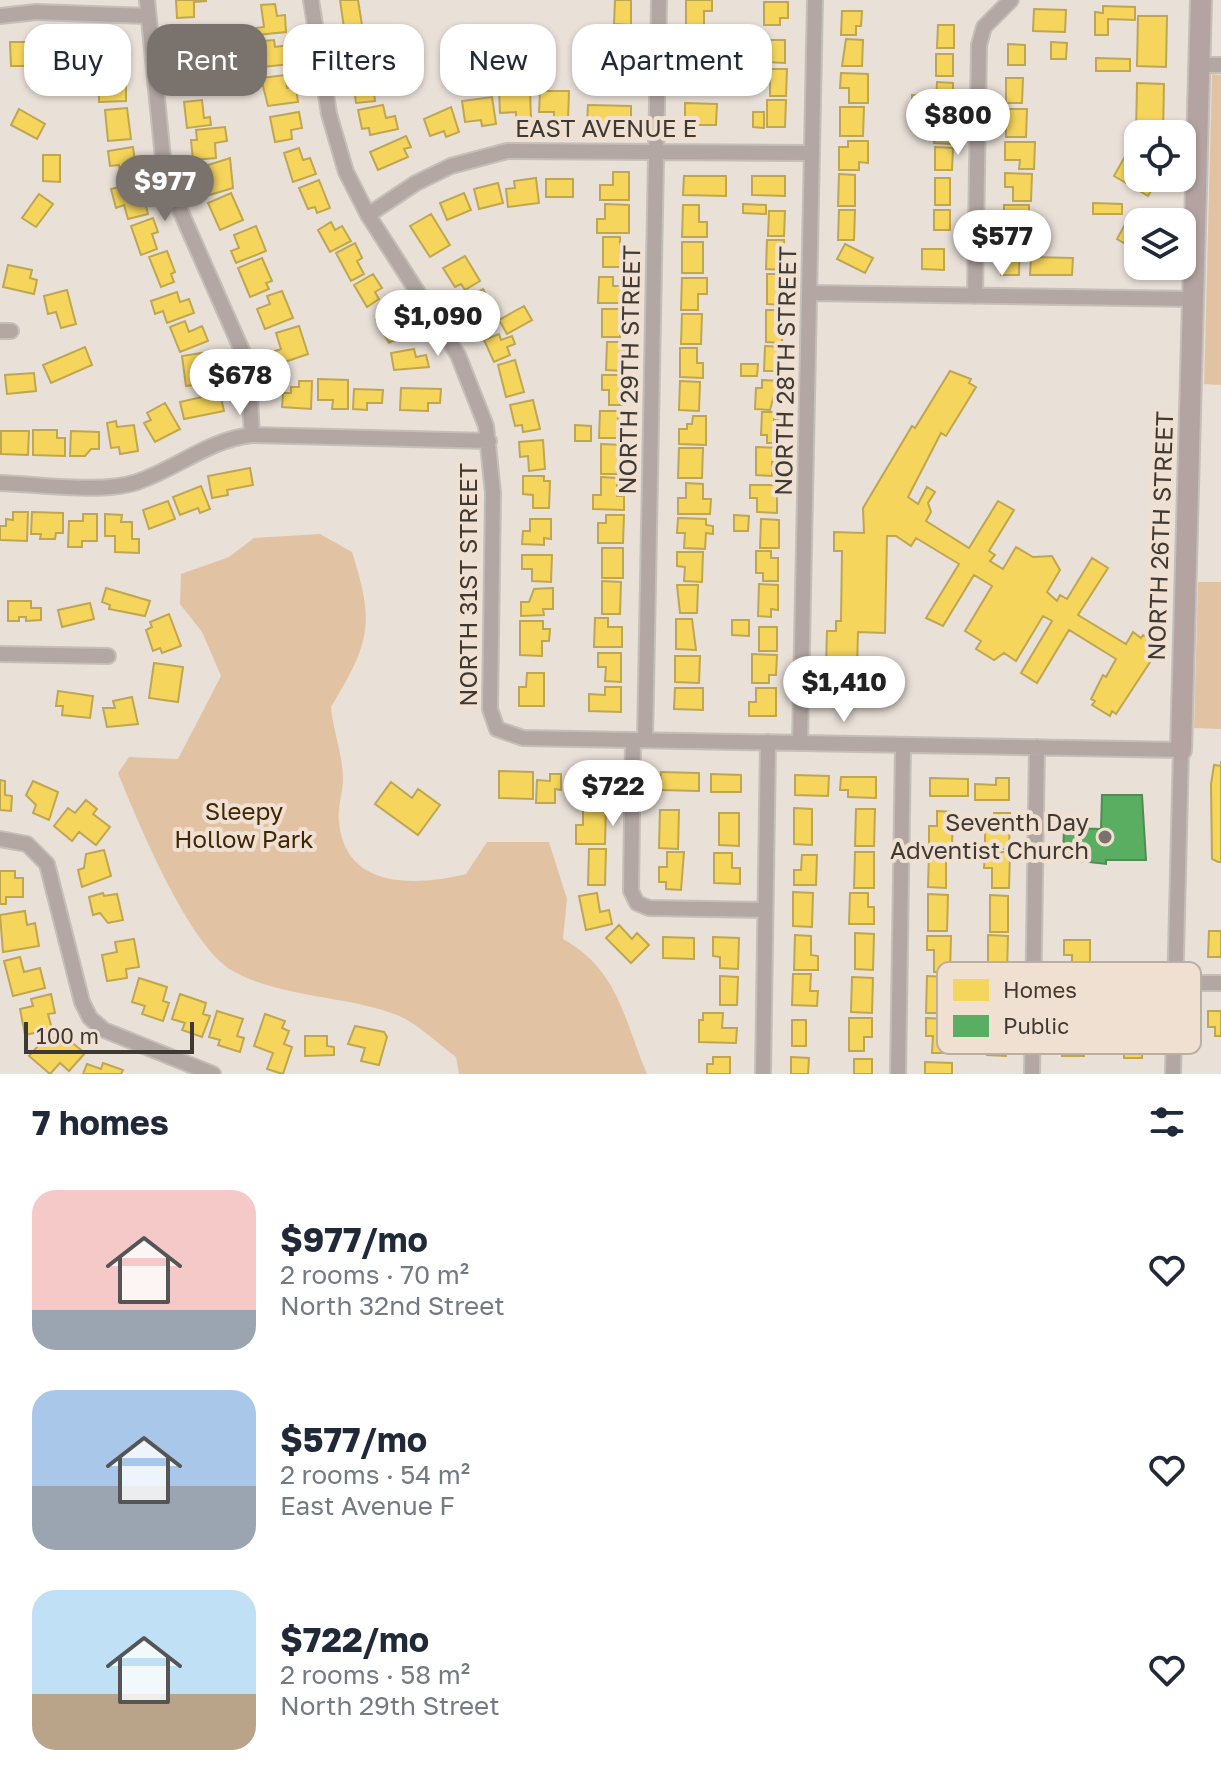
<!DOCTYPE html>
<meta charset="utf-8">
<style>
:root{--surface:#fff;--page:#f2f2f3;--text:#1f2937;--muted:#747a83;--accent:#7a736d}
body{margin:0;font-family:"Golos Text",sans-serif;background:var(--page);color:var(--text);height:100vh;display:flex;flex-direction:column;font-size:30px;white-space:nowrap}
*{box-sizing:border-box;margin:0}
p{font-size:26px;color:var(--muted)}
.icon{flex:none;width:44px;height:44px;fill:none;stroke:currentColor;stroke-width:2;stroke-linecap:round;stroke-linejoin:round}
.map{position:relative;height:1074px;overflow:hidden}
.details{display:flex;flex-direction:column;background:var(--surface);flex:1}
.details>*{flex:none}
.banner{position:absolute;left:24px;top:24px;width:800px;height:72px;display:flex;gap:16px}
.tools{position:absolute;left:1124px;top:120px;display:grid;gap:16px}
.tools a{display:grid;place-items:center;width:72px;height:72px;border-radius:16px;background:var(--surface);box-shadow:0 2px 6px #0004;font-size:40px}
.scale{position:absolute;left:24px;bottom:20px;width:170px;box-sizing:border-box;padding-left:8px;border:4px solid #3f3933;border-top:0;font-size:22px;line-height:28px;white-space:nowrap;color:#3f3933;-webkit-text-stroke:6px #f0e0d1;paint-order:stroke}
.price{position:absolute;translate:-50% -68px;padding:0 18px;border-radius:28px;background:#fff;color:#222;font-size:26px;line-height:52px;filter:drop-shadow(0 2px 4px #0008)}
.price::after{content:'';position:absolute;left:50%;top:48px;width:24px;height:18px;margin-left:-12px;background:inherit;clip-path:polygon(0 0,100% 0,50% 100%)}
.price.on{background:var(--accent);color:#fff}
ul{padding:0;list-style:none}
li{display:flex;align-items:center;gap:24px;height:200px;padding:0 32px}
li span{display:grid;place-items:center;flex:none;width:224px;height:160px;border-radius:24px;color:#555}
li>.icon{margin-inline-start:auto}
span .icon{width:96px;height:96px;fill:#fffc;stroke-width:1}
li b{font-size:34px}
h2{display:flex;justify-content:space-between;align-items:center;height:96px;padding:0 32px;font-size:34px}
.chip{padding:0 28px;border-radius:24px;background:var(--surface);box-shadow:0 2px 6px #0004;font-size:28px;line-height:72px}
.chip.on{background:var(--accent);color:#fff}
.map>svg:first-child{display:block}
.green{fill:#e1c3a4}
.homes{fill:#f6d55c;stroke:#bfa650;stroke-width:2}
.public{fill:#5aae61;stroke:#528b53;stroke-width:2}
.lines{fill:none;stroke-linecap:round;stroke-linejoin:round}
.street-casing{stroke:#c5bfb9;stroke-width:18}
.secondary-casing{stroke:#c5bfb9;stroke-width:24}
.street{stroke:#b3a7a3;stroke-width:14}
.secondary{stroke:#b3a4a1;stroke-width:20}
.poi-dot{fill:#7a736d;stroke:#f0e0d1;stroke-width:3}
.labels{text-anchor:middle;stroke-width:8;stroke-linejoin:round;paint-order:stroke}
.street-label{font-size:24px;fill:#3f3933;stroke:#f0e0d1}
.park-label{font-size:24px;fill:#3f2606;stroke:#f0e0d1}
.poi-label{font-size:24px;fill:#3f3933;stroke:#f0e0d1;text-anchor:end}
.key{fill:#f0e0d1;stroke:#bbaea2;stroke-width:2}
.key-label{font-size:22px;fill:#3f3933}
</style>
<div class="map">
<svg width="1221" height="1074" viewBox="0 0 1221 1074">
<rect width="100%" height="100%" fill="#e9e0d8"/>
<path class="green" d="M1212 74 1221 75V385L1204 384Z
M320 534 352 552C375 624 370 642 331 707 333 731 343 755 343 779 343 793 337 808 339 822 345 890 417 886 466 874L487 842H549L567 899 563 939C619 970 624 1020 647 1074H459L456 1057C438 1044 417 1023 397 1015 345 995 281 998 233 971 189 947 137 820 118 773L129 757 178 759 221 676 202 632 180 604 181 574 229 557 254 538Z
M1198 582H1221V729L1194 728Z"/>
<path class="homes" d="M176 0H206V1L194 2V17L177 18Z
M340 0H358L362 25 344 28Z
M615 0H631V25L614 24Z
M686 0H712V11H704V26L686 25Z
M764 2H788V18H780V25H764Z
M275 4 277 16 285 15 286 32 257 35 256 28 264 27 261 5Z
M1103 6 1135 7V20L1108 19V35H1095V12L1103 13Z
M1034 9 1066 10 1065 32 1033 31Z
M842 11H862L861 26H856V35H841Z
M1138 16H1167L1166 67 1137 66Z
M196 25 197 53 180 54 178 26Z
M938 25H954V48H937Z
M692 29 709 30V59H685L686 43H692Z
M611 31H631V60L611 59V45H605V37H610Z
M371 33 376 64 350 67 348 50 355 49 353 35Z
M112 38 113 53 122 52 123 68 99 70 97 39Z
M846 39 863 40 862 66H842Z
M274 40 275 47 290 45 291 64 262 67 261 60H253L251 42Z
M767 40H785V63L766 62Z
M54 41 76 42V62H70V71H60V75H46L47 54 54 55Z
M10 42H43V66H11Z
M1051 42 1067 43 1066 59H1051Z
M1008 44 1025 45V65H1008Z
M936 54H953V76H936Z
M1096 58 1130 59V71H1096Z
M206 62 207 75 200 76 201 90 183 91 181 63Z
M685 62 702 63 701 95 685 94Z
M611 64H633V93H611Z
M378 68 380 84 373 85 375 101 356 103 352 71Z
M770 69H787L786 96H770Z
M841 73 868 74V103H849V88H840Z
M285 75 287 88 296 87 298 102 268 106 261 78Z
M111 77 112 86 126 85V101L99 102V87H91V78Z
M1006 78H1023L1022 103H1006Z
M937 82 953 83V104H936Z
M1137 83 1164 84 1163 134H1136Z
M530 88 531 120 516 121V112L500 113 499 89Z
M540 91H569L568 120H554V112H539Z
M912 95 925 96V109H912Z
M492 97 496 124 482 126 481 120 465 122 462 101Z
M202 100 204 118 210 117 211 125 187 128 184 102Z
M767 100H786L785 127H767Z
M685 103 717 104 716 125H685Z
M383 105 386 118 395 116 398 129 370 135 369 128 362 129 358 110Z
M588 105 631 106V126L587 125Z
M451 107 459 132 446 137 444 131 430 136 424 119Z
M840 107H864L863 136H840Z
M127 108 131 139 108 141 105 110Z
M19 109 45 124 37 139 11 125Z
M1006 109H1027L1026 137H1006Z
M299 112 302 128 291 130 292 139 275 142 270 117Z
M753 112H764V128L753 127Z
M935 113H953L952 144 934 143Z
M225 127 227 141 215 143 216 158 193 160 191 140H197L196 130Z
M406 136 411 147 404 149 408 157 378 170 370 152Z
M848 141H868V163L859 162V170H839V147H848Z
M1005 142H1035L1034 169H1019L1020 160H1005Z
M133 147 137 177 121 179 119 165 110 166 108 151Z
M935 147 953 148 952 170H935Z
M299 148 303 160 310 158 316 174 293 182 284 153Z
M1127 153 1138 160V178H1159L1148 196 1114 176Z
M43 155H60V182L43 181Z
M230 158 233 188 206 196 201 183 210 180 205 166Z
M613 172H629V200H600V185H613Z
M1005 173 1032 174 1031 201H1013V187H1005Z
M839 174 855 175V206H838Z
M684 176H726V196L683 195Z
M752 176H785V196L752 195Z
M536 178 539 203 508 207 506 189 515 188 514 181Z
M935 178H950V205H935Z
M546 179H573V197H546Z
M319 180 330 208 317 213 315 207 308 209 299 188Z
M140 182 148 214 128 219 124 205 116 208 111 189Z
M498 183 503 203 479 209 474 189Z
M231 193 243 220 220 230 208 203Z
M464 193 471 210 447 220 440 203Z
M39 194 53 204 36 227 22 218Z
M1093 203 1122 204V214H1093Z
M605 204 629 205V233H597V219H605Z
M743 204 766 205V214L743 213Z
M683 205H699V222H707V237H682Z
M1004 205H1029V223H1020V232H1004Z
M839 210H855L854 240H838Z
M934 210H950V230H934Z
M769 211H785L784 236H768Z
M431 214 450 245 430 257 410 226Z
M1129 217 1139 222 1138 251 1117 239Z
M153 218 158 232 152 234 157 249 141 255 131 226Z
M331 222 335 230 342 226 351 241 330 252 318 230Z
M256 226 266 251 236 263 231 251 239 248 234 235Z
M1002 236H1020L1019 275H1001Z
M603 237H620V253H628V267H603Z
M767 240H784V270L766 269Z
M682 242H703V273H682Z
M355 243 362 258 357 261 364 274 351 281 336 253Z
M845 244 873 258 865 273 837 259Z
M922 249H944V270L922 269Z
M167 251 175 272 171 274 174 282 161 287 149 257Z
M465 256 480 281 465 290 461 284 455 287 443 268Z
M1031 257 1073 258 1072 275H1030Z
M262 258 272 281 266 283 269 289 250 297 238 268Z
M8 265 32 270 30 278 37 280 34 294 3 287Z
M373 274 382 288 375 292 379 299 367 307 354 285Z
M767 274H784L783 305 767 304Z
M599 277H613V286H628L627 303H598Z
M682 278H707V294H698V310H681Z
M483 289 497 315 478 326 463 300Z
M67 290 76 324 61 328 56 312 48 314 44 296Z
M282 291 293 318 265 329 257 309 270 304 267 296Z
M177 292 180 302 189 299 194 313 167 323 163 311 155 314 151 301Z
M524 306 532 320 507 334 499 320Z
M396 309 403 321 397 323 404 335 389 343 376 320Z
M602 309H627V323H620V337H602Z
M766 310H783L782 343 766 342Z
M682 314H702L701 344H681Z
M185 321 189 332 202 326 208 341 180 352 170 327Z
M299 326 308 354 279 364 275 351 281 349 276 333Z
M499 334 501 340 512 336 515 344 507 347 510 355 494 362 484 340Z
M607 342H625L624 371 606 370Z
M765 346 783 347 782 371H764Z
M85 347 92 365 51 383 43 365Z
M680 348H697V363H703V378L680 377Z
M414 349 416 357 426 355 429 367 394 370 391 353Z
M202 353 205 368 219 366 221 381 186 386 182 356Z
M515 360 524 392 506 397 498 365Z
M741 364H758L757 376H741Z
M950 371 971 379 969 383 976 387 946 436 941 433 908 497 918 504 927 487 935 492 928 503 931 512 926 521 969 548 998 501 1014 510 989 551 995 555 990 561 1003 569 1016 547 1033 557 1052 556 1060 570 1047 592 1057 601 1060 595 1067 599 1092 558 1108 568 1078 615 1126 644 1133 632 1141 638 1143 635 1150 639 1149 642 1156 647 1153 651 1156 653 1116 714 1112 711 1110 716 1092 705 1095 701 1091 699 1103 675 1106 677 1116 659 1069 630 1037 683 1021 673 1052 621 1043 616 1016 661 1004 653 994 660 976 649 981 641 965 631 992 586 974 575 943 626 926 618 959 564 916 538 911 546 896 536H887L885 633 858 632 856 705 839 709V705L825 704 827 631H836V621H841L842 551H834V532L864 533 863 508 912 426 915 428Z
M34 373 36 391 7 394 5 375Z
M602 375H626V405H609V390H602Z
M318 379 348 380V409H332L333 400H318Z
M762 380 782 381V395H774L770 410 755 409 756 388H762Z
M299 381H312L311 409 282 407 283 393H291V387H299Z
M680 381 700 382 699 411 679 410Z
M401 388 441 389 440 403H428V411L400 410Z
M354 389 383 390 382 403H367V410L353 409Z
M220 393 224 411 184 419 180 402Z
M533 400 540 429 523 432 522 425 515 426 510 405Z
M165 403 180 429 155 442 144 423 151 420 147 413Z
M600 411H618V425H625V438H599Z
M762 412H774V420H781V443H767V435H761Z
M693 416H706V445L679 444V429H687V424H692Z
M116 421 117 427 134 425 138 451 120 454 119 447 111 448 107 423Z
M575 425 591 426V441H575Z
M33 430H57V438H65V456L33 455Z
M1 431H29L28 455 1 454Z
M71 431 99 432V449H91L85 456H70Z
M543 440 545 469 529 471 528 456 520 457 519 442Z
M601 444 625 445 624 474H601Z
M756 447 781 448 780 462H772V476L756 475Z
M679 448H703L702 478H678Z
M250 468 253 485 227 490 228 495 212 498 208 476Z
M523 476H544V481H550L549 508H533V495L523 494Z
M601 477 617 478V496H624V510L593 509V495H601Z
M686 483 703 484V499H711L710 514H678V498H686Z
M750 485H777V513L757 512V498H750Z
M201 486 210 509 200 513 198 508 180 515 173 497Z
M168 501 175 519 149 529 143 510Z
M13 512H28L27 541 0 540V526H6V519L13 520Z
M32 512 63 513V533H56L55 539H40L41 534H31Z
M83 514H97V541H82V547H68L69 521H83Z
M105 514 122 515 121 522H132V539H139V553L115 552V536H105Z
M606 515H624L623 543H598V523H606Z
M734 515 749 516 748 531H734Z
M678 518 706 519V525L713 526V534L706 533 705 549 684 548 685 533H677Z
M530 519H551V539L544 538V545L522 544 523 531H530Z
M761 519 779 520V548H760Z
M602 548H623V578H602Z
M756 551H771V558H778V581H763V573H756Z
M677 552H703L702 582 684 581 685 567 677 566Z
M522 555H552L551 582 532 581V569H522Z
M602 581 621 582 620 614H602Z
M759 584 778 585V610L771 609V617L758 616Z
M677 585H698L697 613H680Z
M106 588 150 601 145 616 109 609 110 605 102 602Z
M553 588V609H543L544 615 521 616V602H529L534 589Z
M8 601H31V608H41V620L26 621V617H19V621H8Z
M90 603 94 619 62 627 58 610Z
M169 614 181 646 162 653 160 648 153 651 146 630 152 627 150 622Z
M595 618H608V627H622V647H594Z
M676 619H692L696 650 676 649Z
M732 620H749V636L732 635Z
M520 621H543V629H550L549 641H542V656L520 655Z
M759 627H777V651H759Z
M598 653H621V682L605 681 606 667H598Z
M752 654 777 655 776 675H769V683H752Z
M675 656H700L699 683 675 682Z
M154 663 183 667 178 702 149 698Z
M527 673H544V706H519V687H526Z
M605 687H621V712L589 711V694L605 695Z
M675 688H703V710L674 709Z
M756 688H776V716H749V702H756Z
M58 691 93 696 90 718 62 715 63 706H56Z
M132 697 138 724 107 727 103 708H115L113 701Z
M1221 761V862H1218L1212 859 1211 784 1214 765 1221 766Z
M499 771 533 772V799L499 798Z
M571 772H586V779L606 780V797L571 796Z
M661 772 699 773V791L660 790Z
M550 774H561V790L555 789V803H536L537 780 550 781Z
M711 774 741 775V792H711Z
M795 775 829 776 828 796 795 795Z
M841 777H876V798L848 797V790H840Z
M930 778 968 779V796H930Z
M996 778H1009V800H975V784L996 785Z
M0 780 5 781V795L12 796 11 811 0 810Z
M33 781 58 792 49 820 33 813 36 805 26 795Z
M391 782 412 798 418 789 440 805 418 835 375 804Z
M86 800 97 809 93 814 110 827 96 845 79 832 72 841 54 826 68 808 75 813Z
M583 807H606L605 844H576V825H583Z
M794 808 812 809V845L794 844Z
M856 809H875L874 846H855Z
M660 810H679L678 849 659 848Z
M937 811 953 812 952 847H929V826H937Z
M719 813H739V846L719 845Z
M994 813H1010L1009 849H985V819H994Z
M589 849H606L605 885H588Z
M104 850 111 876 82 887 78 870 84 868 86 854Z
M667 852H684L681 890 666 889V882H659V867H667Z
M855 852H874V888H854Z
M985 852H1010L1009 888H992V868H984Z
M714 853H732V868H740V884L714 883Z
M929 853H946V888L928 887Z
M802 855H817L816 885H794V870H801Z
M0 871H15V878H23V897H6V904H0Z
M793 892 813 893 812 927 793 926Z
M103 893 104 896 117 894 123 920 108 923 100 913 93 915 89 897Z
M597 893 600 912 609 910 612 924 586 930 579 896Z
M850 893H868V907H874V924H849Z
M928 894 948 895 947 931H928Z
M990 895 1008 896V932H990Z
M25 911 27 925 35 923 39 946 3 952 0 915Z
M619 925 632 939 637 933 649 945 631 963 606 938Z
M1209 931H1221V957H1208Z
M855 933 874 934 873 970 855 969Z
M795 935 811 936V955L818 956V970H794Z
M988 935 1008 936 1007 972H988Z
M927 936H951L950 972H934V950H927Z
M663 937 694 938V959L663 958Z
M713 937 739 938 738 969 720 968V957L713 956Z
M134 939 139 967 126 969 127 978 107 981 102 955 117 952 115 942Z
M1064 940H1090V970H1072V955H1064Z
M20 957 24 972 40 968 45 988 13 996 4 961Z
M793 974H811L810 991H818L817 1006 792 1005Z
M720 976 738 977 737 1005H720Z
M927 976 947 977 946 1013H926Z
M852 977 873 978 872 1013 851 1012Z
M139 978 167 987 163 1001 169 1003 163 1021 142 1014 145 1006 132 1002Z
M51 994 55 1013 48 1014 52 1029 25 1035 20 1009 33 1006 31 999Z
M180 994 206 1003 203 1014 210 1016 202 1037 182 1030 185 1023 172 1019Z
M217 1011 243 1019 237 1036 244 1038 240 1052 218 1045 220 1040 209 1037Z
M1208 1011H1221V1036H1215V1027H1208Z
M703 1013H723L722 1028H737L736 1043 699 1042V1020H703Z
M265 1014 285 1021 282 1028 289 1031 284 1044 292 1047 283 1074 267 1069 273 1053 254 1046Z
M849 1018H872V1037H864V1051H849Z
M926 1018 947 1019 946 1046H951V1053H932L933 1036H926Z
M792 1020H806V1046H792Z
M987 1021 1007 1022 1006 1056 987 1055Z
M1061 1022 1081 1023 1084 1056H1062Z
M355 1026 384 1032 387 1037 379 1065 361 1061 365 1048 348 1044Z
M1124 1027 1143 1028 1142 1058H1124Z
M305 1036H327V1046L334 1047V1055L305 1056Z
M65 1037 85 1053 69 1071 60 1063 50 1074 29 1056 45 1038 50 1042 54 1038 60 1043Z
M713 1057H730V1074H707V1064H713Z
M791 1057 809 1058 808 1074H791Z
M854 1059H872V1074H854Z
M925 1062 952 1063V1074H925Z
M103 1063 123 1070 121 1074H83L87 1064 101 1069Z"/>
<path class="public" d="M1102 795H1142L1146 860H1106V864L1063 859 1064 828 1101 829Z"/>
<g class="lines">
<g class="street-casing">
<path id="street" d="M147 0 163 158 180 210 248 364 252 435
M311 0 329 114 346 172 368 215 458 355 486 426 493 493 490 709 497 729 523 738 1181 750 1173 1074
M0 16 36 12 148 16
M1200 65H1221
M368 215 416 183 451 166 507 151 812 153
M810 293 1194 299
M975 296 979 45 984 27 1011 0
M0 331H11
M0 483C39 484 101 494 137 482 178 468 208 440 252 435L489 441
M0 654 108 656
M633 740 631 891 637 903 649 908 765 910
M645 740 659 0
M800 743 815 0
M0 839 27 844 47 864 82 1002 90 1018 104 1030 213 1074
M1175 983H1221
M763 1074 768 742
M898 1074 903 745
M1032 1074 1037 747"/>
</g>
<g class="secondary-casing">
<path id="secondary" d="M1181 750 1201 0"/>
</g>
<use href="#street" class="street"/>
<use href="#secondary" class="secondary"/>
</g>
<circle class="poi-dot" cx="1105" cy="837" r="8"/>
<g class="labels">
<g class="street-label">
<text x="606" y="137">EAST AVENUE E</text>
<text transform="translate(630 370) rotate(-89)" y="8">NORTH 29TH STREET</text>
<text transform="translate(786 371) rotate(-89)" y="8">NORTH 28TH STREET</text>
<text transform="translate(1161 536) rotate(-88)" y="8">NORTH 26TH STREET</text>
<text transform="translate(469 585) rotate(-90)" y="8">NORTH 31ST STREET</text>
</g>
<g class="park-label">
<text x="244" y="820">Sleepy<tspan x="244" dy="28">Hollow Park</tspan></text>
</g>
<g class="poi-label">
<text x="1089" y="831">Seventh Day<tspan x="1089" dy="28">Adventist Church</tspan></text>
</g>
</g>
<rect x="937" y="962" width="264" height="92" rx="12" class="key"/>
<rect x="953" y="979" width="36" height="22" fill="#f6d55c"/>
<rect x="953" y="1015" width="36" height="22" fill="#5aae61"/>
<g class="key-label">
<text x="1003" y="998">Homes</text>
<text x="1003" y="1034">Public</text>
</g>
</svg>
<div class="tools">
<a><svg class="icon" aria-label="locate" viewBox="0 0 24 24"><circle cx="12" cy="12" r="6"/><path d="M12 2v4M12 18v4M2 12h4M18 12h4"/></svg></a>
<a><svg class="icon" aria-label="layers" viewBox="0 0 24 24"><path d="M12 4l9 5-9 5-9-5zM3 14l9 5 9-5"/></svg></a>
</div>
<div class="scale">100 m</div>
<b class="price" style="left:958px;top:157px">$800</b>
<b class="price on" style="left:165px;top:223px">$977</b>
<b class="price" style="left:1002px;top:278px">$577</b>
<b class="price" style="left:438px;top:358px">$1,090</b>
<b class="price" style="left:240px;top:417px">$678</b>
<b class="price" style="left:844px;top:724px">$1,410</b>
<b class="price" style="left:613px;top:828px">$722</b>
<div class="banner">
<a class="chip">Buy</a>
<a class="chip on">Rent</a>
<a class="chip">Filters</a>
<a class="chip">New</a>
<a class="chip">Apartment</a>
</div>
</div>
<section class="details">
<h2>7 homes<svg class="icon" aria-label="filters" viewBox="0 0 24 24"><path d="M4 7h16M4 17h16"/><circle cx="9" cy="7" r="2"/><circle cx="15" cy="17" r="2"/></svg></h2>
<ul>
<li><span style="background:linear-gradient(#f6c9c9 75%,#9aa5b1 0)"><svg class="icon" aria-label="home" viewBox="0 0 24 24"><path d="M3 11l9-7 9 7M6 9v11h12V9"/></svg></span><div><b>$977/mo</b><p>2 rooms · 70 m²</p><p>North 32nd Street</p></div><svg class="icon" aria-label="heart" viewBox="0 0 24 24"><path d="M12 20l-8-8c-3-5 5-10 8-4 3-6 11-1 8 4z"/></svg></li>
<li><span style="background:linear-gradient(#a9c7e8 60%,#9aa5b1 0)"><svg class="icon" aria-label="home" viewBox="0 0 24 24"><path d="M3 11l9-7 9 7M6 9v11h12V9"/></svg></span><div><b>$577/mo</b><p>2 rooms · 54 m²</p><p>East Avenue F</p></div><svg class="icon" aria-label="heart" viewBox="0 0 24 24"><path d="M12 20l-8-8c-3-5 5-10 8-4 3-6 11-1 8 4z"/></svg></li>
<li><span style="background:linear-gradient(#bfe0f5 65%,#b9a48a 0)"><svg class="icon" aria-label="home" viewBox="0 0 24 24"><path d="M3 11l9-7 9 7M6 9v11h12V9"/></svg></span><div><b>$722/mo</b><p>2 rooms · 58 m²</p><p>North 29th Street</p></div><svg class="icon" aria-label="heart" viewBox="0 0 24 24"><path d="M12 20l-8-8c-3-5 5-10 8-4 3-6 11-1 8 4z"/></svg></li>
</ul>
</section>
